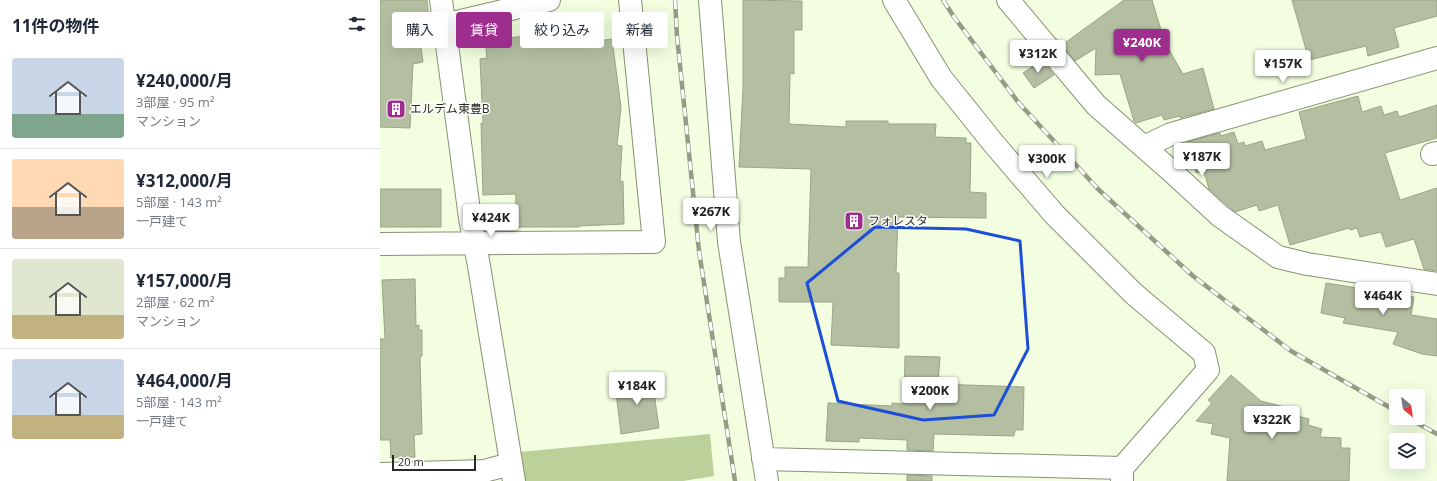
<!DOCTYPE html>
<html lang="ja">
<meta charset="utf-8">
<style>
:root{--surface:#fff;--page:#f2f2f3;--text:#1f2937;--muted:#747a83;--line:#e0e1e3;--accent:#9d2e8d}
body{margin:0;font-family:"Open Sans","Noto Sans JP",sans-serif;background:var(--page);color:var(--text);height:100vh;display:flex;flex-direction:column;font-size:15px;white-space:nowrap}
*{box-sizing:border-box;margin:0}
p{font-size:13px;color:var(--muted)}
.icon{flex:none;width:22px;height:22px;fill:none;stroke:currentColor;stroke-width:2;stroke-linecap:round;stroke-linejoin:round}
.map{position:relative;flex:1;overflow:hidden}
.details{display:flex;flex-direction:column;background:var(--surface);width:380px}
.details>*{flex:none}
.banner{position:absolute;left:12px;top:12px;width:380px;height:36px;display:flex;gap:8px}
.needle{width:26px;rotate:150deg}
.controls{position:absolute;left:1009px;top:389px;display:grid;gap:8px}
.controls a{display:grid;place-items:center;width:36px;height:36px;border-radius:4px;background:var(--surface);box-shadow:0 4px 16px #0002;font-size:20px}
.scale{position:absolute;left:12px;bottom:10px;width:84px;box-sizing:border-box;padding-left:4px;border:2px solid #282d21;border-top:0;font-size:11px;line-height:14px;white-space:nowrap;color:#282d21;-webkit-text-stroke:3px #fff;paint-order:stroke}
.price{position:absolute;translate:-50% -34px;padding:0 9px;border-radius:4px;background:#fff;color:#222;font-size:13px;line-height:26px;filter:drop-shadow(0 1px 2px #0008)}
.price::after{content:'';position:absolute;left:50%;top:24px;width:12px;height:9px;margin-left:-6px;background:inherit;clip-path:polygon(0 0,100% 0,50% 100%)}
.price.active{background:var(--accent);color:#fff}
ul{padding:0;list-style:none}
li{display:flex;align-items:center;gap:12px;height:100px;padding:0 12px}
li+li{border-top:1px solid var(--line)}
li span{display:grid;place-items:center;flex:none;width:112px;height:80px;border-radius:4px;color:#555}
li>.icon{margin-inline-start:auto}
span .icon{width:48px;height:48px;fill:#fffc;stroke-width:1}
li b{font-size:17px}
h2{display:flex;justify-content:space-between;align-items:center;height:48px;padding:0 12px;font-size:17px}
.tag{padding:0 14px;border-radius:4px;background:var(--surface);box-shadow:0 4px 16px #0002;font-size:14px;line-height:36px}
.tag.active{background:var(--accent);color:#fff}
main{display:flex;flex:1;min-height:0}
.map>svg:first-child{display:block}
.green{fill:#bcd09a}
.building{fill:#b4bfa2;stroke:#9aa588}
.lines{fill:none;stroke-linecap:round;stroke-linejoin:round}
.minor-casing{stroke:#879175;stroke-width:24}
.minor{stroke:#fff;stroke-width:22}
.rail-casing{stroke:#949c86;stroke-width:4.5}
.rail{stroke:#fff;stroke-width:3;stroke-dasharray:9;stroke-linecap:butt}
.marked{fill:none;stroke:#1d4ed8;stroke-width:3;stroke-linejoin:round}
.labels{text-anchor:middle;stroke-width:3;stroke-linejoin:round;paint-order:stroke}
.poi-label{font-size:12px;fill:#282d21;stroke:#fff;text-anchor:start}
</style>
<main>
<section class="details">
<h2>11件の物件<svg class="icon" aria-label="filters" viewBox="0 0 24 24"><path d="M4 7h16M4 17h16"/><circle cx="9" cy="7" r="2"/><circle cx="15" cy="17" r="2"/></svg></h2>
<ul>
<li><span style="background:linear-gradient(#c9d6e8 70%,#7fa58c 0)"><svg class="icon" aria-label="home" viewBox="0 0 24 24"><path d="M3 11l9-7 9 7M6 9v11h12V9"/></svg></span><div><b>¥240,000/月</b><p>3部屋 · 95 m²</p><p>マンション</p></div></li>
<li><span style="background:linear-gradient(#ffd9b3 60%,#b9a48a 0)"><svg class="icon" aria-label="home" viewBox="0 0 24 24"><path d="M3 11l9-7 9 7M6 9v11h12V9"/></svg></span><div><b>¥312,000/月</b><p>5部屋 · 143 m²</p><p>一戸建て</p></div></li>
<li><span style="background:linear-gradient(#dfe7d0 70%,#c2b280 0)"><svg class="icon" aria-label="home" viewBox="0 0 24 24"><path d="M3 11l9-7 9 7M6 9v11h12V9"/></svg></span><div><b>¥157,000/月</b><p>2部屋 · 62 m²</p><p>マンション</p></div></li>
<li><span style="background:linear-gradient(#c9d6e8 70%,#c2b280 0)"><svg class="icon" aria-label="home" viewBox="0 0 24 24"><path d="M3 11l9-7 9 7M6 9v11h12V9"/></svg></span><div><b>¥464,000/月</b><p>5部屋 · 143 m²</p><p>一戸建て</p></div></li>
</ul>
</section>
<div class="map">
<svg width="1057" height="481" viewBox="0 0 1057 481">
<rect width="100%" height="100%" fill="#f2fedf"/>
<path class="green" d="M330 434 334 476 303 481H145L140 452Z"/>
<path class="building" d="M0 0H47L51 41H40L43 62 33 64 30 128 0 127Z
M363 0 422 1V30H414V74L410 73 409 124 466 127V121H508V124H556L555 137 586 138V143H591L590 192 606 193V218L518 217 516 273H519V348L451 345 453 302H399V278H405V267H428L431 169 359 167 363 88Z
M744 0H772L785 43 803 74 823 68 834 109 800 118V116L784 120 782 115 756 123 754 121 740 74 715 75 716 48 695 61 682 45Z
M912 0H1057V16L1014 28 1019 47 988 56 986 46 929 60Z
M180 28 182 46 232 39 241 107 237 145 242 146 240 182 243 181 244 224 199 226V227H135L136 194 103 195 101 123 103 124 100 59 107 58 105 40 159 35 158 30Z
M662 60 674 75 654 88 643 73Z
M978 96 982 112 1001 106 1004 115 1017 111 1019 117 1057 105V138L1005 153 1020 200 1057 188V271L1044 269 1034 239 1006 247 1001 232 980 237 977 228 970 230 969 228 910 245 898 205 879 211 877 205 855 212 829 189 824 171 816 173 807 142 840 133 841 136 854 132 858 144 864 142 865 146 882 141 885 150 926 139 919 112Z
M0 189H61V227H0Z
M35 279 36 326 39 325V330H42V356L40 357 42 434 34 435 35 457 11 458 10 440H0V339H5L2 280Z
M946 283 1034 297 1031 315 1057 319V356L1042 354 1013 344 1018 332 963 323 965 318 941 313Z
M525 356 560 357 558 384 644 387 643 430H635L634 436 554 434 553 451 527 450V440L479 438V442L446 441 448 403 512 406V403L524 404Z
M851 375 881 401 908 408 906 413 929 419 928 425 942 429 940 437 961 438V448H970L969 481H847L850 438 831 434 833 424 816 421 832 403 828 400Z
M272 379 279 428 241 434 235 384Z
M527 475 552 476V481H527Z"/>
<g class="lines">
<g class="minor-casing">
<path id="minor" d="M61 0 90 218 99 266 134 481
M330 0 349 242 387 481
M514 0 561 78 614 144 674 214 754 294 824 353 828 370 742 468V481
M628 0 716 105 790 170 840 216 898 257 927 264 1057 284
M64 25 169 0
M764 147 791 134 1057 58
M1052 154 1057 153
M0 244 274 242 250 0
M383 459 742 468
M0 474 104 471 130 464"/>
</g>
<use href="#minor" class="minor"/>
<g class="rail-casing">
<path id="rail" d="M295 0 297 36 319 251 355 481
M563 0 574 17 638 102 719 190 813 276 911 351 1016 411
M1028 418 1057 434"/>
</g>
<use href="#rail" class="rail"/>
</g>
<path class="marked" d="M495 227 586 229 640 241 648 349 614 415 543 420 458 401 427 283Z"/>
<defs>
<g id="building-square" transform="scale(1)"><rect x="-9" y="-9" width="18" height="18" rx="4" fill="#9d2e8d" stroke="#fff"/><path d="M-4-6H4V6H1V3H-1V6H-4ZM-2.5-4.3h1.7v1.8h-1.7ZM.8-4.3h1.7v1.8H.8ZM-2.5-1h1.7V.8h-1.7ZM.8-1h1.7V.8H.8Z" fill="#fff"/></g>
</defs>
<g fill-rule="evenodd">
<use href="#building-square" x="16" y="109"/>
<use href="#building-square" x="474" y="221"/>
</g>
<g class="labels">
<g class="poi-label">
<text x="30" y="113">エルデム東豊B</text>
<text x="488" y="225">フォレスタ</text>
</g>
</g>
</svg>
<div class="controls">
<a><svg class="needle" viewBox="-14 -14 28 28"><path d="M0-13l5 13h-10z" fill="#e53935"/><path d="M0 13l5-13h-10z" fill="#747a83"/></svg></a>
<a><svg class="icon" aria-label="layers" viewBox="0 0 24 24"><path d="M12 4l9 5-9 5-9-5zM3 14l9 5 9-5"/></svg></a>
</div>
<div class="scale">20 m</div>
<b class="price active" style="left:762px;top:63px">¥240K</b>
<b class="price" style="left:658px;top:74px">¥312K</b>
<b class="price" style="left:903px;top:84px">¥157K</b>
<b class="price" style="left:822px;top:177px">¥187K</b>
<b class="price" style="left:667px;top:179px">¥300K</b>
<b class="price" style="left:331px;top:232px">¥267K</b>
<b class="price" style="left:111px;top:238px">¥424K</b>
<b class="price" style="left:1003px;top:316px">¥464K</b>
<b class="price" style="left:257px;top:406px">¥184K</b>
<b class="price" style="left:550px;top:411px">¥200K</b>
<b class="price" style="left:892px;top:440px">¥322K</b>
<div class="banner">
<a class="tag">購入</a>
<a class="tag active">賃貸</a>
<a class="tag">絞り込み</a>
<a class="tag">新着</a>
</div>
</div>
</main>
